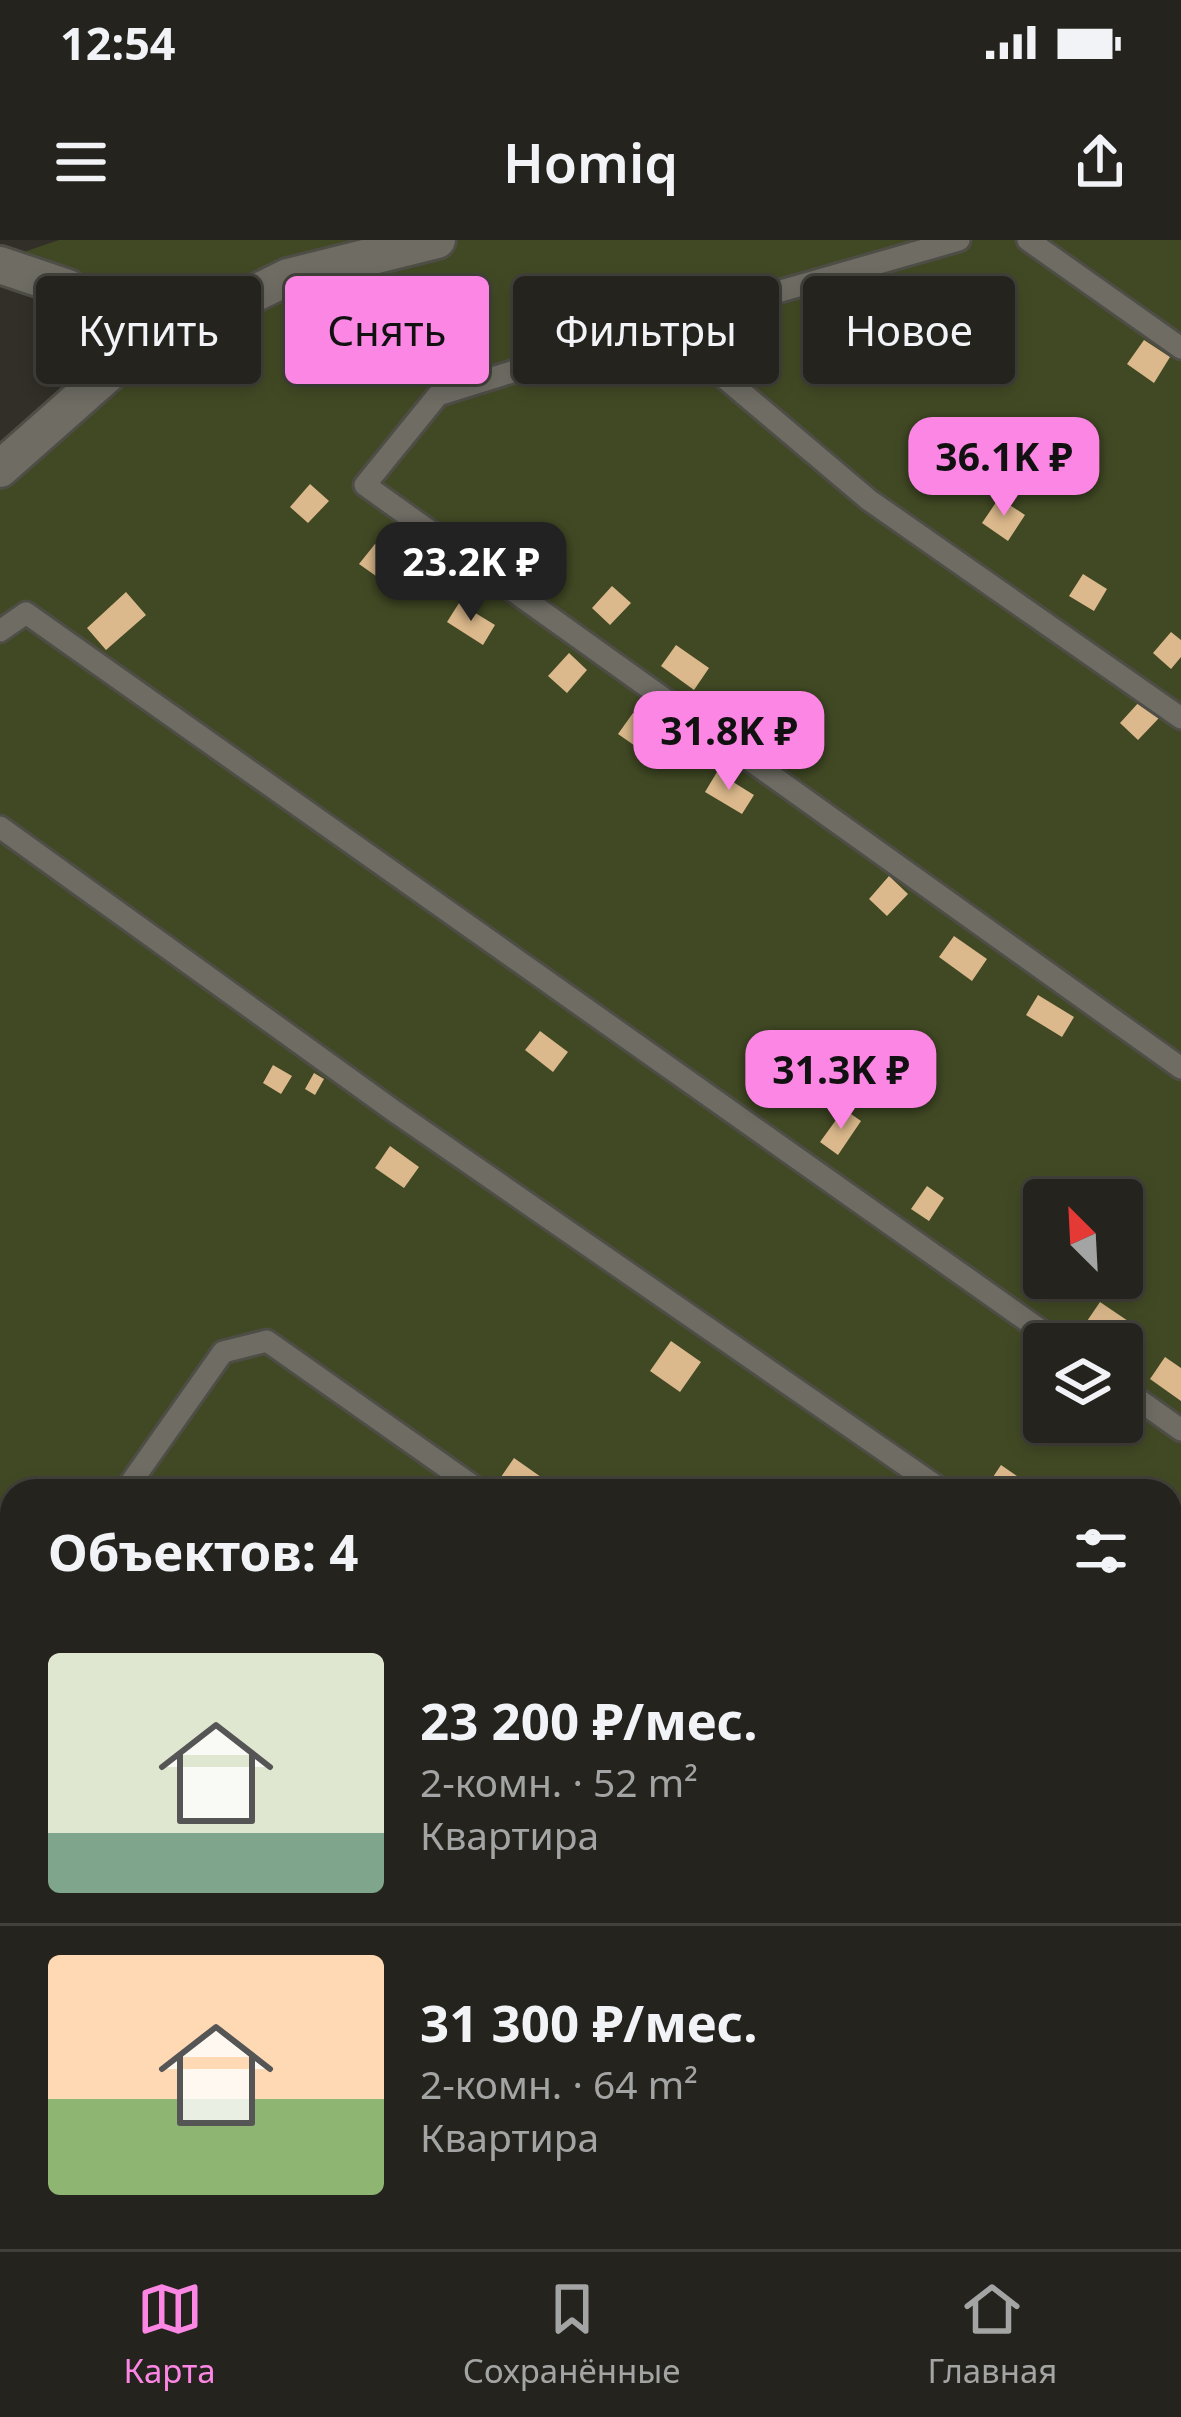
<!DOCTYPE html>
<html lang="ru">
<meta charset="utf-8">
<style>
:root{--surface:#25231d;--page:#312f2a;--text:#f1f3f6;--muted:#a3a4a4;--line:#42403b;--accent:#fc86e4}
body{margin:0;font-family:"Noto Sans",sans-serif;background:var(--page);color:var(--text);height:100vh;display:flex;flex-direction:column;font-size:45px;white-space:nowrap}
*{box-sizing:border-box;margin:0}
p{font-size:39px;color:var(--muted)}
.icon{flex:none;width:66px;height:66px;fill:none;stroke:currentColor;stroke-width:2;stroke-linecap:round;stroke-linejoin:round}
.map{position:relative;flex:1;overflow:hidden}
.sheet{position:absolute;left:0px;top:1239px;width:1182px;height:771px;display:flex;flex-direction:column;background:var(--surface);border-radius:36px 36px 0 0;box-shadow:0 6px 18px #0003,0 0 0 3px var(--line)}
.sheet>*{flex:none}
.guide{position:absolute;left:36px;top:36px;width:1110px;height:108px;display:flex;gap:24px}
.needle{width:78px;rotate:336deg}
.controls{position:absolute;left:1023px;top:939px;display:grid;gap:24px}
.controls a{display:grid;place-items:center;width:120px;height:120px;border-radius:12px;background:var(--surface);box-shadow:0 6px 18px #0003,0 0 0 3px var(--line);font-size:60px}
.price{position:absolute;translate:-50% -102px;padding:0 27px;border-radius:24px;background:var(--accent);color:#111;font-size:39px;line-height:78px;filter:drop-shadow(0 3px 6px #0008)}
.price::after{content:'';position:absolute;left:50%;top:72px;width:36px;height:27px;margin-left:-18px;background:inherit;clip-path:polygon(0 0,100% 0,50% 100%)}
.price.on{background:#222;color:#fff}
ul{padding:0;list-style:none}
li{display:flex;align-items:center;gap:36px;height:300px;padding:0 48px}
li+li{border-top:3px solid var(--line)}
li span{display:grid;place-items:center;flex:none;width:336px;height:240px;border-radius:12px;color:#555}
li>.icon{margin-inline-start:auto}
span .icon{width:144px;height:144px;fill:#fffc;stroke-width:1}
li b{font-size:51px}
h2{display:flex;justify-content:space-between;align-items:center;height:144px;padding:0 48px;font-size:51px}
.pill{padding:0 42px;border-radius:12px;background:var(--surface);box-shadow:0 6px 18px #0003,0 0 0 3px var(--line);font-size:42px;line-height:108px}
.pill.on{background:var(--accent);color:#111}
.status{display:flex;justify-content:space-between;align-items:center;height:84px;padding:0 60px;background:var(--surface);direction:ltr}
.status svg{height:33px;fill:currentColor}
header{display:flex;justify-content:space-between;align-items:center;height:156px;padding:0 48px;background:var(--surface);font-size:54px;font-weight:600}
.tabs{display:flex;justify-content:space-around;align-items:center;height:168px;border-top:3px solid var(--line);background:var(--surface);font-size:33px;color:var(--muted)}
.tabs a{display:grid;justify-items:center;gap:6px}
.tabs .on{color:var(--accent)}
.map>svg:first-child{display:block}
.green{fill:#414924;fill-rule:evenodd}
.building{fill:#dcb98c}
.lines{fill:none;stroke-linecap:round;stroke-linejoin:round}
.service-casing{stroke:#4e4d46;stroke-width:27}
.minor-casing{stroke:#4e4d46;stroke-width:42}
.tertiary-casing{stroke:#4e4d46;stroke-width:42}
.service{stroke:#6e6c63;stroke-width:21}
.minor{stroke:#6e6c63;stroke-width:36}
.tertiary{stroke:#6e6c63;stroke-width:36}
</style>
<div class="status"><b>12:54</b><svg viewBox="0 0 49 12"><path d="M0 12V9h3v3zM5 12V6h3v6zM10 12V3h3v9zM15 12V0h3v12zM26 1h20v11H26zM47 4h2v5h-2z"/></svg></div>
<header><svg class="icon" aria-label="menu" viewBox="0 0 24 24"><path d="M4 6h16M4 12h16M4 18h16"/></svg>Homiq<svg class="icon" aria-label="share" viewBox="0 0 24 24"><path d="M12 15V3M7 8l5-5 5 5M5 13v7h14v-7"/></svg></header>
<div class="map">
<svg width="1181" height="2009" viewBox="0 0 1181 2009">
<rect width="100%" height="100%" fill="#312f27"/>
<path class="green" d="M59 0H1181V2009H0V229L129 115 0 20ZM1044 960H1122V1038H1044ZM1044 1104H1122V1182H1044ZM12 1251H1170V1998H12Z"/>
<path class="building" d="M1144 100 1170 117 1154 143 1127 124Z
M310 244 329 261 308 283 290 267Z
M999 258 1025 275 1008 301 982 283Z
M375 304 408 327 393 348 359 324Z
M1083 334 1107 349 1094 371 1069 356Z
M612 346 631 363 610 385 592 368Z
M126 352 146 375 106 410 87 388Z
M459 363 495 385 483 405 447 382Z
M1171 392 1181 400V417L1171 429 1153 413Z
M676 405 709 428 694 450 661 426Z
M569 413 587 430 567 453 548 436Z
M1140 461 1159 478 1138 500 1120 483Z
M760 464 797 486 785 506 748 484Z
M633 473 666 497 651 517 618 494Z
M717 532 754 555 742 574 705 552Z
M889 636 908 654 887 676 869 659Z
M954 696 987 719 972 741 939 717Z
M1038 755 1074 777 1062 797 1026 775Z
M540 791 568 812 553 832 525 810Z
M273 825 292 836 281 854 263 843Z
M314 833 324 839 315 855 305 849Z
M844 869 861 881 838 915 820 902Z
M390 906 419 927 404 948 375 928Z
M927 946 944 958 929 981 911 969Z
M1100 1062 1131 1083 1116 1104 1085 1084Z
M671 1101 701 1122 680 1152 650 1131Z
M1165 1117 1181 1128V1161L1150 1139Z
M514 1218 541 1237 531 1251H522L501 1237Z
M1001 1225 1027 1243 1021 1251H994L987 1246Z
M1170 1667 1181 1675V1692L1170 1706Z
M1173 1755 1181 1762V1784L1170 1796Z
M0 1835 12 1844 0 1861Z
M71 1998H107L99 2009H86Z"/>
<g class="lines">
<g class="service-casing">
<path id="service" d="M959 0 662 85 438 155 365 245 1181 828
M1028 0 1181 108
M662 85 869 260 1181 478
M0 391 26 373 1060 1104
M0 587 394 871 943 1251
M1122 1148 1181 1190
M125 1251 223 1112 267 1101 480 1251
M1170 1320 1181 1303
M1170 1409 1181 1416
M0 1414 12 1399
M1170 1733 1181 1740
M0 1769 12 1752
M269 1998 279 2009
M403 1998 425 2009
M1098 1998 1113 2009
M126 2009 134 1998"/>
</g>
<g class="minor-casing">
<path id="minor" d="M0 25 68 48 129 115
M0 1584 12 1589
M851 1998 873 2009"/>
</g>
<g class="tertiary-casing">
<path id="tertiary" d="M0 229 129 115 288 37 437 0"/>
</g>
<use href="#service" class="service"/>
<use href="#minor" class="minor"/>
<use href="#tertiary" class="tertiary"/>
</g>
</svg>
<div class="controls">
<a><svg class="needle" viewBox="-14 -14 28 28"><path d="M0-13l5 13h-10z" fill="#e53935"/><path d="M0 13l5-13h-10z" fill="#a3a4a4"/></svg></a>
<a><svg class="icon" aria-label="layers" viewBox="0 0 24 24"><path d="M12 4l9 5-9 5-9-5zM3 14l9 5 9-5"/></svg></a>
</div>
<b class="price" style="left:1004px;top:279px">36.1K ₽</b>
<b class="price on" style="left:471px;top:384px">23.2K ₽</b>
<b class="price" style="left:729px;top:553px">31.8K ₽</b>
<b class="price" style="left:841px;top:892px">31.3K ₽</b>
<div class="guide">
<a class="pill">Купить</a>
<a class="pill on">Снять</a>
<a class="pill">Фильтры</a>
<a class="pill">Новое</a>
</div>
<section class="sheet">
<h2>Объектов: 4<svg class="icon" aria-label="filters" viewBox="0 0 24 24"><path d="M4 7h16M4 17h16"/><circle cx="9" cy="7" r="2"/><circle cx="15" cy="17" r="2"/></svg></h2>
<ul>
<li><span style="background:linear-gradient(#dfe7d0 75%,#7fa58c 0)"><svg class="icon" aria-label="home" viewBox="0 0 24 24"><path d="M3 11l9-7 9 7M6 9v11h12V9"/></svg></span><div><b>23 200 ₽/мес.</b><p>2-комн. · 52 m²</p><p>Квартира</p></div></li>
<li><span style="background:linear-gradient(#ffd9b3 60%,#8fb573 0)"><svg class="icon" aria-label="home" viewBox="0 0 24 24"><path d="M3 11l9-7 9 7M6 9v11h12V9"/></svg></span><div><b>31 300 ₽/мес.</b><p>2-комн. · 64 m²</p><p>Квартира</p></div></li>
</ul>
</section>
</div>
<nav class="tabs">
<a class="on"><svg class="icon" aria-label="map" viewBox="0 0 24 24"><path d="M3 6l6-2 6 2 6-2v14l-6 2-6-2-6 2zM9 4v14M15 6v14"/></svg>Карта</a>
<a><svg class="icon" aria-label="saved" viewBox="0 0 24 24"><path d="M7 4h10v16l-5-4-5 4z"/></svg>Сохранённые</a>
<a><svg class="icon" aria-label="home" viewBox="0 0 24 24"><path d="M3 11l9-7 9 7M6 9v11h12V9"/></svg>Главная</a>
</nav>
